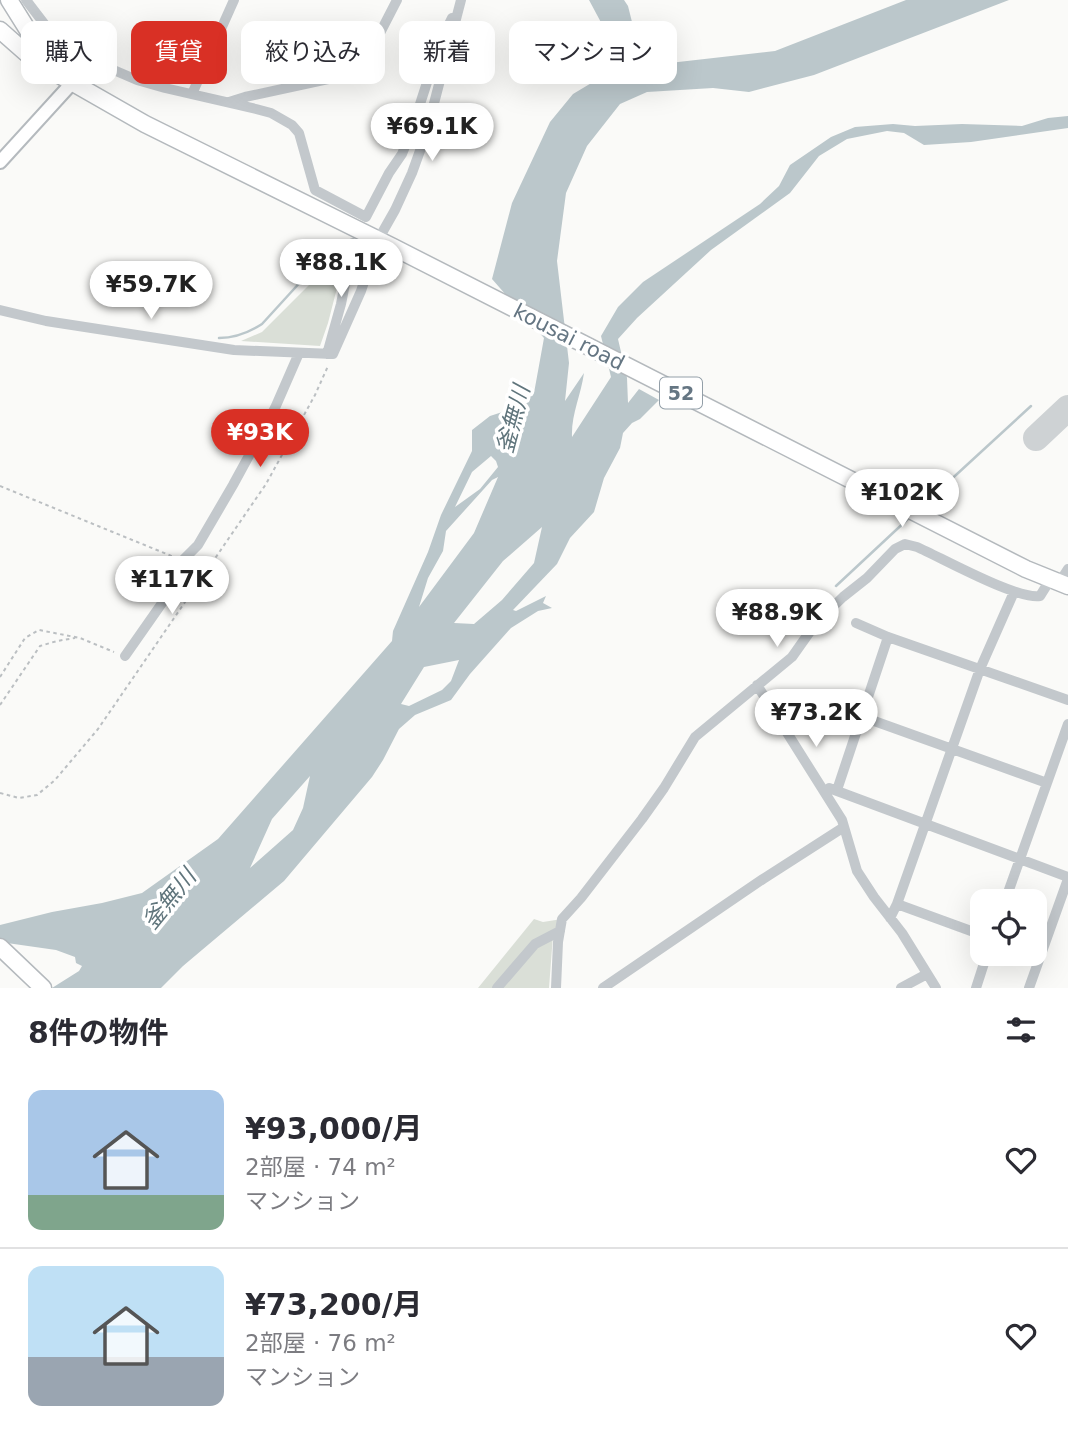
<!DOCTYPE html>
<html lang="ja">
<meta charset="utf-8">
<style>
:root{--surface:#fff;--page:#f7f7f7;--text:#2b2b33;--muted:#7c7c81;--line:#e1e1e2;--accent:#d93025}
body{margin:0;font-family:"DejaVu Sans","Noto Sans JP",sans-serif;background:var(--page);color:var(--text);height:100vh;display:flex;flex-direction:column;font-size:26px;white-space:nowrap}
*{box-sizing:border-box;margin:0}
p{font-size:23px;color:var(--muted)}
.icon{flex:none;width:38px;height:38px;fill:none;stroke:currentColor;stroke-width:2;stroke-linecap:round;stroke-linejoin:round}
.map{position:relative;height:988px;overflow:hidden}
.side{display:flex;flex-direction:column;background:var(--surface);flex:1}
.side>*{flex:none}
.guide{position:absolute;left:21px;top:21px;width:700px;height:63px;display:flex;gap:14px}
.fabs{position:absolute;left:970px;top:889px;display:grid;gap:14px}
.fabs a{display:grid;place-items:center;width:77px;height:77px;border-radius:14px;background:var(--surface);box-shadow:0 7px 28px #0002;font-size:35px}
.price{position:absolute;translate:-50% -60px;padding:0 16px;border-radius:24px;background:#fff;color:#222;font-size:23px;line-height:46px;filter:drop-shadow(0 2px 4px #0008)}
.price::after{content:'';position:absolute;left:50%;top:42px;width:21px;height:16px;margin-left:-10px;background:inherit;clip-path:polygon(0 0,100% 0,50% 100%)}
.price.selected{background:var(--accent);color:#fff}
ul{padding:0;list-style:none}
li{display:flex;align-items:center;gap:21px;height:175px;padding:0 28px}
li+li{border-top:2px solid var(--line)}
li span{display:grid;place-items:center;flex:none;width:196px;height:140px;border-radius:14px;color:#555}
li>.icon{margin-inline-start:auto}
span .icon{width:84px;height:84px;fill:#fffc;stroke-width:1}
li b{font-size:30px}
h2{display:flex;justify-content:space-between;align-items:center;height:84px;padding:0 28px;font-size:30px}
.pill{padding:0 24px;border-radius:14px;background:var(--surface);box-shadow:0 7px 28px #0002;font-size:24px;line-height:63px}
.pill.selected{background:var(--accent);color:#fff}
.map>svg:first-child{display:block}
.green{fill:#dadfd7}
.water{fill:#bbc7cb;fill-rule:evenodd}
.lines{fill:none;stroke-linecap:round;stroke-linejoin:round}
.stream{stroke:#bbc7cb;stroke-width:2.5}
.taxiway{stroke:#ced2d4;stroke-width:26}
.major-casing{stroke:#b5babe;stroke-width:16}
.highway-casing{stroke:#b4b9bd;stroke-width:19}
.path{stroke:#bbbfc2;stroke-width:2;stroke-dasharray:3.5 3.5;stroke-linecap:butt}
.minor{stroke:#c3c8cc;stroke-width:10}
.major{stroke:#fff;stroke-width:12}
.highway{stroke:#fff;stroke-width:16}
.labels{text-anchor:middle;stroke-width:7;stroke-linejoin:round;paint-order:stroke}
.shield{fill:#fff;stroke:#939fa8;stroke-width:2}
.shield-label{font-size:19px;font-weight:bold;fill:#657683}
.street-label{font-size:21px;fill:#657683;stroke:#fff}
.water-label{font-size:23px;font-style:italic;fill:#60757c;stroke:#fff}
</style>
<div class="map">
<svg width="1068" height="988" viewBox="0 0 1068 988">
<rect width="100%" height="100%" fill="#fafaf8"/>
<path class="green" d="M314 280 338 284 328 323 320 346 241 341 262 332Z
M534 919 543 922 562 919 553 935 549 988H478Z"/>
<path class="water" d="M589 0H624L628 6 643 66 775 51 906 0H1009L814 75 749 92 713 88 647 92 620 104 587 146 566 193 557 261 569 363 565 401 584 373C581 395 571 415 572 437L611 377 601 336 618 307 643 282 760 204 779 186 790 165 831 137 855 127 893 124 915 126 962 124 1022 126 1048 118 1068 116V128L971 142 924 145 904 133 887 131 847 139 819 156 790 193 711 250 637 318 618 339 627 378 628 403 639 389 659 400 640 419 632 423 623 433 620 448 604 478 594 512 570 538 557 564 513 610 516 611 546 596 543 603 552 608 538 611 511 628 470 674 451 700 415 715 399 729 383 760 372 777 284 881 183 966 161 988H52L79 971 82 966 76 963 75 957 56 950 7 943 0 945V925L52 912 102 903 142 893 218 839 392 641 393 631 428 552 441 515 472 451V430L490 416 515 408 534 393 544 338 492 279 512 203 550 122 573 94 608 73 604 28ZM491 456 496 461 498 467 480 489 455 507 472 472ZM498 477 474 533 419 607 428 578 443 551 446 531 492 480ZM542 527 534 563 502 600 474 624 454 623 503 561ZM459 660 451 681 442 690 409 706 401 704 424 667ZM310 776 303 808 293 830 250 868 272 819Z"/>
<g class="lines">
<path class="stream" d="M219 338C235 338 248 333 262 324L304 278C313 272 317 271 327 273
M920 508 1031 406
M836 586 910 517"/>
<path class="taxiway" d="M1036 438 1068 408"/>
<g class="major-casing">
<path id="major" d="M0 162 72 83"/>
</g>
<g class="highway-casing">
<path id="highway" d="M9 0 34 40 59 68
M0 30 26 53 47 68 145 124 393 247 1026 569 1068 586
M0 947 43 988"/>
</g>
<path class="path" d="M0 486 174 557
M0 677 25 638 39 630 80 638 114 652
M0 705 40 646 57 641 75 638
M0 793 19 798 37 795 55 780 98 729 266 484 315 395 328 366"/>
<path class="minor" d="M26 0 49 30
M34 40 49 30 74 53 137 80 165 88 256 109 271 113 292 125 299 133 315 190 366 217 389 173 402 154 412 129 439 45 452 18
M192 94 234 0
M229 102 245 97 356 73 363 66 397 0
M0 310 46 321 234 350 333 354 361 291 378 240 395 210 412 173 426 134 461 0
M327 354 341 304 353 243
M1059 583 1068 569
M856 623 888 637 1068 700
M125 656 181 576 183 560 198 545 233 485 275 408 299 353
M757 685 842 820 857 871 874 897 902 933 936 988
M863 717 1047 783
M829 788 1068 877
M837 790 888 637
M1005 901 1068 724
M897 904 982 935
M890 918 897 904 980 669 1014 592
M497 988 535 944 560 931
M556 988 558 942 562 919 581 898 642 819 664 788 695 737 792 657 816 623 843 597 867 578 895 549 905 544 917 547C942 558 1017 600 1040 596L1050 580
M603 988 763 879 844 827
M901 988 927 974
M976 988 987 954
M1029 988 1068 879"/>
<use href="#major" class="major"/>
<use href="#highway" class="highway"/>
</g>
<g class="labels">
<rect class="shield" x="660" y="377.5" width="42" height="31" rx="5"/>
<g class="shield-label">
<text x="681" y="400">52</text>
</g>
<g class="street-label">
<text transform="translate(569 337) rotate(27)" y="7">kousai road</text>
</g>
<g class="water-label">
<text transform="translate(513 419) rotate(-75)" y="8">釜無川</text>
<text transform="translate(169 899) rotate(-51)" y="8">釜無川</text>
</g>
</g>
</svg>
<div class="fabs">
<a><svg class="icon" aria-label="locate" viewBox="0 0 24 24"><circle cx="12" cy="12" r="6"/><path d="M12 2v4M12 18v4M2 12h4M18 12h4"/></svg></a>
</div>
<b class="price" style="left:432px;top:163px">¥69.1K</b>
<b class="price" style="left:341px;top:299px">¥88.1K</b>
<b class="price" style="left:151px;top:321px">¥59.7K</b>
<b class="price selected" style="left:260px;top:469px">¥93K</b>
<b class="price" style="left:902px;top:529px">¥102K</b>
<b class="price" style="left:172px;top:616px">¥117K</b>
<b class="price" style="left:777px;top:649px">¥88.9K</b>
<b class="price" style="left:816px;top:749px">¥73.2K</b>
<div class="guide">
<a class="pill">購入</a>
<a class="pill selected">賃貸</a>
<a class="pill">絞り込み</a>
<a class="pill">新着</a>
<a class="pill">マンション</a>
</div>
</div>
<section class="side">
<h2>8件の物件<svg class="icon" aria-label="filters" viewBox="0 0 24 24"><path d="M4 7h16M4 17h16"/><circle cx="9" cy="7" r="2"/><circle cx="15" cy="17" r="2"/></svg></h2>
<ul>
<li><span style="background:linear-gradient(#a9c7e8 75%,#7fa58c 0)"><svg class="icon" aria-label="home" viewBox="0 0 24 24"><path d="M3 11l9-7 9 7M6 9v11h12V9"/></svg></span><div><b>¥93,000/月</b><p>2部屋 · 74 m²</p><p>マンション</p></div><svg class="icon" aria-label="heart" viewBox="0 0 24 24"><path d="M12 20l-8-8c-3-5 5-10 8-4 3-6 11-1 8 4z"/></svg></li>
<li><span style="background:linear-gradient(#bfe0f5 65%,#9aa5b1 0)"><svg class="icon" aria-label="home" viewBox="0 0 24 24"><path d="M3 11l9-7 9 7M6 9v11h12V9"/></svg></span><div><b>¥73,200/月</b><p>2部屋 · 76 m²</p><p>マンション</p></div><svg class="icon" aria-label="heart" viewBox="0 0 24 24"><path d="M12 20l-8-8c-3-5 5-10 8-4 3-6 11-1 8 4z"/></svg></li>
</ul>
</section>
